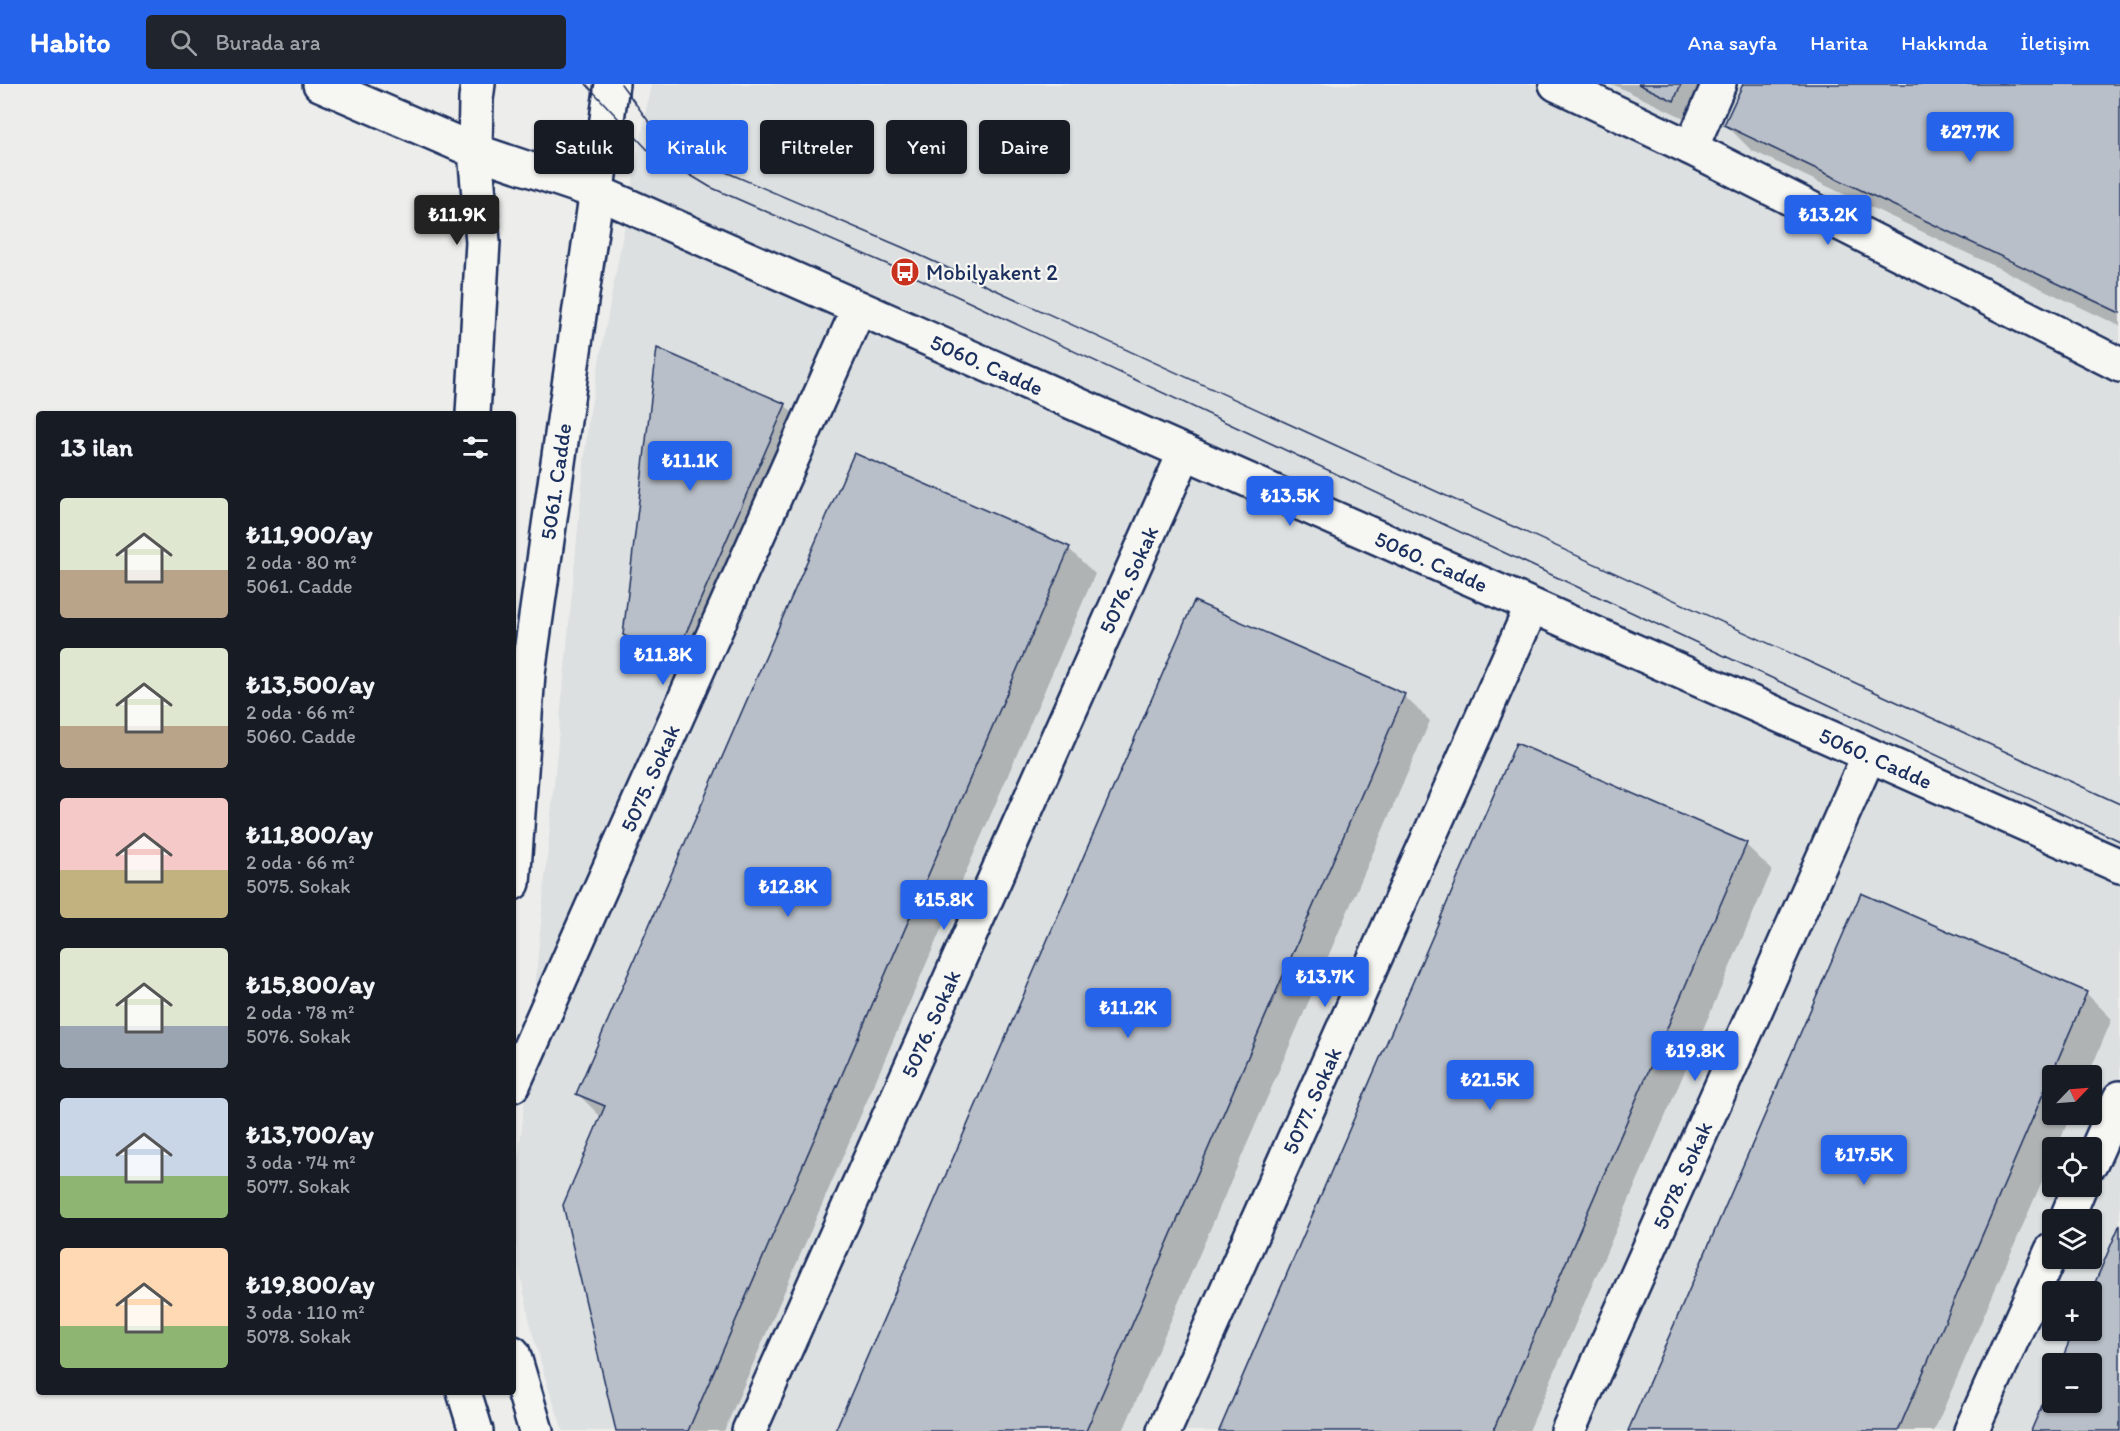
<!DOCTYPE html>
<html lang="tr">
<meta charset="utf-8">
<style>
:root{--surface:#171b24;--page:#20242c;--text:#f1f3f6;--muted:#9ea1a6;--accent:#2563eb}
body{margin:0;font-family:Itim,sans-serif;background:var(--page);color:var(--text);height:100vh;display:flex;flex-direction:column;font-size:22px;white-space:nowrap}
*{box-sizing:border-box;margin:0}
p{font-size:20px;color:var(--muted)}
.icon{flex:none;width:33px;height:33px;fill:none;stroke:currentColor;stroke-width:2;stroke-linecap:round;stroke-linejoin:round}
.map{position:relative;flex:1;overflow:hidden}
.panel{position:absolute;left:36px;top:327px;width:480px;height:984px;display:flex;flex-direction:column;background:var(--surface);border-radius:6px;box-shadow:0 2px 4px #0004}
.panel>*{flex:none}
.guide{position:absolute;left:534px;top:36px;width:570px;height:54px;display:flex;gap:12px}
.needle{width:39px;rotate:65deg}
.buttons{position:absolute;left:2042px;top:981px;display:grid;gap:12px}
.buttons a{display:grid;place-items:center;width:60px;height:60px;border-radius:6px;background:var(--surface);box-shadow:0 2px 4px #0004;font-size:30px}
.price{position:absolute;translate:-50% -51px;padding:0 14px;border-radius:6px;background:var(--accent);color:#fff;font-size:20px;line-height:39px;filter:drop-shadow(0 2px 3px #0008)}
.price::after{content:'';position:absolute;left:50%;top:36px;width:18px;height:14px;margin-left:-9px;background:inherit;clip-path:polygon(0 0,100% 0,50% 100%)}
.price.active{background:#222;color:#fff}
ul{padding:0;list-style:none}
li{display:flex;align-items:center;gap:18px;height:150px;padding:0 24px}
li span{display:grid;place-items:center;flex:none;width:168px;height:120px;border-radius:6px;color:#555}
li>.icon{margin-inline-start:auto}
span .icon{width:72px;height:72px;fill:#fffc;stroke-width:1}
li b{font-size:26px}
h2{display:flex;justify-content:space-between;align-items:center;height:72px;padding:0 24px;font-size:26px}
.chip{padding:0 21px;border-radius:6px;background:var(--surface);box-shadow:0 2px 4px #0004;font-size:21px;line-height:54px}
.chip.active{background:var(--accent);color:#fff}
header{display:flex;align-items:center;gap:36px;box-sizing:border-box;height:84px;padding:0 30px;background:var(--accent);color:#fff}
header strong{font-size:28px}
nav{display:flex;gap:33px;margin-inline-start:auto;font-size:21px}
.search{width:420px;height:54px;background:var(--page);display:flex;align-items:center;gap:15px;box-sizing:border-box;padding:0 21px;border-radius:6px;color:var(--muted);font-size:22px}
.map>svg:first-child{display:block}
.built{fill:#dde0e1;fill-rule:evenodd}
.shadow{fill:#0003}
.building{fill:#b9bfc8;stroke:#1b2f5e;stroke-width:1.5}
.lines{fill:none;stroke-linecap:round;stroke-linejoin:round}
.minor-casing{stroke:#1b2f5e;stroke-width:38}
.minor{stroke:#f6f6f2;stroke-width:33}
.tram{stroke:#1b2f5e;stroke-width:1.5}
.labels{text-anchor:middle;stroke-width:4.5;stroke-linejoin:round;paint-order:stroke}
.poi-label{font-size:22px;fill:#1b2f5e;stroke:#f6f6f2;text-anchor:start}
.street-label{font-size:22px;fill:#1b2f5e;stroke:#f6f6f2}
</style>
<header>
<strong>Habito</strong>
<div class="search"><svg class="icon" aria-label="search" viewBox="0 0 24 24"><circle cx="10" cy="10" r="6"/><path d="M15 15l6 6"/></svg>Burada ara</div>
<nav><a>Ana sayfa</a><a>Harita</a><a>Hakkında</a><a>İletişim</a></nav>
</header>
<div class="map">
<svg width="2120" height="1347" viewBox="0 0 2120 1347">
<rect width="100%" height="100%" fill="#edeeec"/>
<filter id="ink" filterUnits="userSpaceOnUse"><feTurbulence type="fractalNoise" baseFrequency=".0167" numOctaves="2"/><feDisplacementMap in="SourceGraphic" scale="12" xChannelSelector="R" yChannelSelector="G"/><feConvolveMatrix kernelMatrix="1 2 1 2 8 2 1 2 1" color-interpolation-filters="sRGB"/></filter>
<g filter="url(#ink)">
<path class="built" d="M651 0H2120V1347H563L547 1300 532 1248 521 1195 513 1135 588 337ZM2052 992H2091V1030H2052ZM2052 1064H2091V1102H2052ZM2052 1136H2091V1174H2052ZM2052 1208H2091V1246H2052ZM2052 1280H2091V1318H2052Z"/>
<path class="shadow" d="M1612 0H1719L1699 41Z
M1745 0H2120V242L1751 66 1726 41Z
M785 321 810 347 701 599 651 576 625 551Z
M1069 465 1095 490 724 1347H618L602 1034 578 1010Z
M1404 612 1430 637 1123 1347H837Z
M1746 761 1772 786 1529 1347H1220Z
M1862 811 2087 910 2112 935 2088 992H2052V1030H2071L2057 1064H2052V1074L1934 1347H1630Z"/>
<path class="building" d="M1638 0H1681L1674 17Z
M1743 0H2120V229L1724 41Z
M657 264 786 320 675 574 623 551Z
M854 369 1070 463 688 1347H616L563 1121 605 1022 576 1010Z
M1194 517 1405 610 1086 1347H835Z
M1516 659 1747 759 1493 1347H1219Z
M1861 809 2087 908 1898 1347H1628Z
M2120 1140V1347H2031L2052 1298V1318H2091V1280H2060L2074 1246H2091V1208Z"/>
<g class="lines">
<g class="minor-casing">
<g id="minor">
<path id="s1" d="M320 0 475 67 597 108 2120 782"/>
<path d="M1556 0 1691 64 2120 281"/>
<path d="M1691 64 1719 0"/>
<path d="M473 330 483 158 475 67 476 15 478 0"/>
<path id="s2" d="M513 799 528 589 612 0"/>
<path id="s3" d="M513 1001 859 224"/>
<path d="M2091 1079 2120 1014"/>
<path d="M2066 1136 2080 1102"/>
<path d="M513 1269 536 1347"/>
<path d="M464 1308 476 1347"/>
<path id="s4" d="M749 1347 1185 368"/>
<path id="s5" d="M1164 1347 1532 522"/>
<path id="s6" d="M1568 1347 1869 671"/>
<path d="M1971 1347 2052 1166"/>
</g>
</g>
<use href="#minor" class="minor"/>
<path class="tram" d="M586 0 647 65 710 103 905 188 2120 757
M621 0 652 42 714 83 904 164 2120 720"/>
</g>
</g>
<defs>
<g id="bus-disc" transform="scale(1.5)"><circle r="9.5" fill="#c8321e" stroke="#f6f6f2"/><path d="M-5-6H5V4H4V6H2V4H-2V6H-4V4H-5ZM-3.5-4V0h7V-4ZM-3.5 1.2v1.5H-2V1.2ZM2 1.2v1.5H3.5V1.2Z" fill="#fff"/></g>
</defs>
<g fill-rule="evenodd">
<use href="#bus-disc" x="905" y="188"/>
</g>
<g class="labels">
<g class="poi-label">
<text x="926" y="196">Mobilyakent 2</text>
</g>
<g class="street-label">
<text dy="8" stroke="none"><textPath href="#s1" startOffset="724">5060. Cadde</textPath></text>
<text dy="8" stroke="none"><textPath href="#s2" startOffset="404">5061. Cadde</textPath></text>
<text dy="8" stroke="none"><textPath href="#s1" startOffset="1210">5060. Cadde</textPath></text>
<text dy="8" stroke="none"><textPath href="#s4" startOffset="932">5076. Sokak</textPath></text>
<text dy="8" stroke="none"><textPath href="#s1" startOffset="1696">5060. Cadde</textPath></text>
<text dy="8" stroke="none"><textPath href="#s3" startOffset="336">5075. Sokak</textPath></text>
<text dy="8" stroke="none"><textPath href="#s4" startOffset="446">5076. Sokak</textPath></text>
<text dy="8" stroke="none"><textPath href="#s5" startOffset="362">5077. Sokak</textPath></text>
<text dy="8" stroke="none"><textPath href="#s6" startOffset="280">5078. Sokak</textPath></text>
</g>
</g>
</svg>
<div class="buttons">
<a><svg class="needle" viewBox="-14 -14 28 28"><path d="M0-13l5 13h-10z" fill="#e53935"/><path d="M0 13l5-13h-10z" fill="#9ea1a6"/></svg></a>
<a><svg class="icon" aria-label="locate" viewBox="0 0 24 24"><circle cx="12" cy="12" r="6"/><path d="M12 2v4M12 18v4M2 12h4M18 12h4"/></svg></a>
<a><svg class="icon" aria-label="layers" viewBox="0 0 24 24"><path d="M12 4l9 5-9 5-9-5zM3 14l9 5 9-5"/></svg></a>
<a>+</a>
<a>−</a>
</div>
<b class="price" style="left:1970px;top:79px">₺27.7K</b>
<b class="price active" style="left:457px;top:162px">₺11.9K</b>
<b class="price" style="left:1828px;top:162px">₺13.2K</b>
<b class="price" style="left:690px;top:408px">₺11.1K</b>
<b class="price" style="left:1290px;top:443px">₺13.5K</b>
<b class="price" style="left:663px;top:602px">₺11.8K</b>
<b class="price" style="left:788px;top:834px">₺12.8K</b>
<b class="price" style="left:944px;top:847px">₺15.8K</b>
<b class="price" style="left:1325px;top:924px">₺13.7K</b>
<b class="price" style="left:1128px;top:955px">₺11.2K</b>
<b class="price" style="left:1695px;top:998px">₺19.8K</b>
<b class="price" style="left:1490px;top:1027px">₺21.5K</b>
<b class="price" style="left:1864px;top:1102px">₺17.5K</b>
<div class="guide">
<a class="chip">Satılık</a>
<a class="chip active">Kiralık</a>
<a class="chip">Filtreler</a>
<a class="chip">Yeni</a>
<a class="chip">Daire</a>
</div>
<section class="panel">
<h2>13 ilan<svg class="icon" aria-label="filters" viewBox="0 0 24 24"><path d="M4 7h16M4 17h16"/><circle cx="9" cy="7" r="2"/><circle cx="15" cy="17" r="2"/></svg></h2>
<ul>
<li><span style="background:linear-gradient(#dfe7d0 60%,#b9a48a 0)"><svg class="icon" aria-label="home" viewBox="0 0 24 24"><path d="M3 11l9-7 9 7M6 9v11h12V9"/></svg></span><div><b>₺11,900/ay</b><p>2 oda · 80 m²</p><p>5061. Cadde</p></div></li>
<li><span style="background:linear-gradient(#dfe7d0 65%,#b9a48a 0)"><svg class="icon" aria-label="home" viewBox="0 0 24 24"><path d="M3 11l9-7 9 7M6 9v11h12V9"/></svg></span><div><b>₺13,500/ay</b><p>2 oda · 66 m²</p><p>5060. Cadde</p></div></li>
<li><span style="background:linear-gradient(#f6c9c9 60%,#c2b280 0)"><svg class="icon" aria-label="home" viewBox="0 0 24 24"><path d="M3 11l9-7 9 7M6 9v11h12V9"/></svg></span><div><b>₺11,800/ay</b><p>2 oda · 66 m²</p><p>5075. Sokak</p></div></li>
<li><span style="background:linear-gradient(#dfe7d0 65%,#9aa5b1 0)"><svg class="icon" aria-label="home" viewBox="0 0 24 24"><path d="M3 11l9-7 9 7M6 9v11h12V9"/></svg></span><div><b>₺15,800/ay</b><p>2 oda · 78 m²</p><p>5076. Sokak</p></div></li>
<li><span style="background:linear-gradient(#c9d6e8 65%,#8fb573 0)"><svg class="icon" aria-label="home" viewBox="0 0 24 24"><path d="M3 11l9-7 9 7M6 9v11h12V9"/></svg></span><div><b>₺13,700/ay</b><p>3 oda · 74 m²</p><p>5077. Sokak</p></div></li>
<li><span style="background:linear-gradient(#ffd9b3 65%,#8fb573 0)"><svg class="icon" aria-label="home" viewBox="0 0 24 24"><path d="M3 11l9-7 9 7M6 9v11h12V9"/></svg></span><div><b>₺19,800/ay</b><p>3 oda · 110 m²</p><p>5078. Sokak</p></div></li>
</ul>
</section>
</div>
